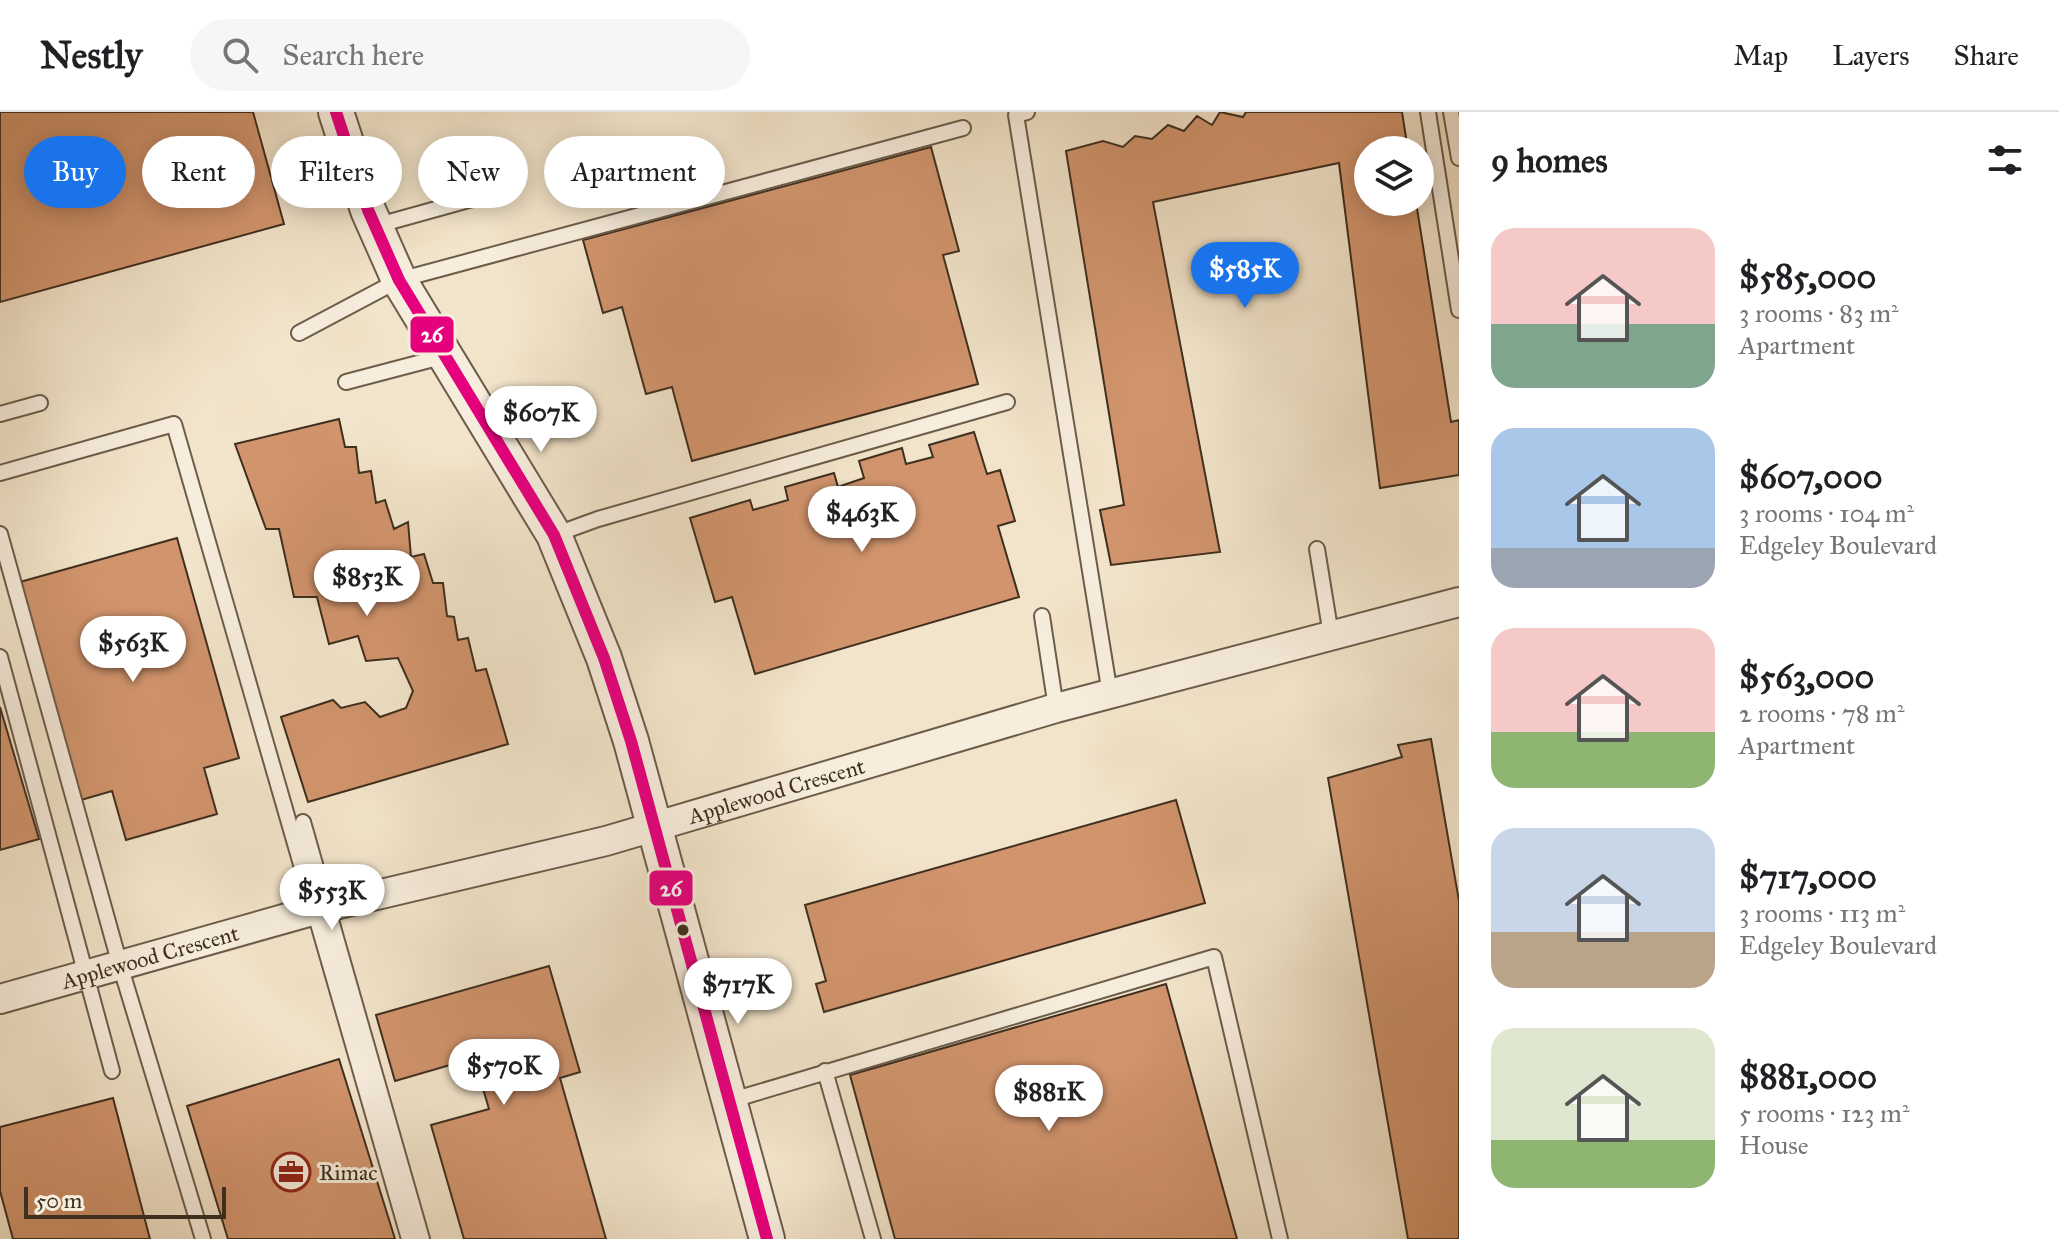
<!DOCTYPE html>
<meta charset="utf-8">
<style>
:root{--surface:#fff;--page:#f6f6f6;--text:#202124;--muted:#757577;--line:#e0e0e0;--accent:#1a73e8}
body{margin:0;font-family:"IM FELL Great Primer",serif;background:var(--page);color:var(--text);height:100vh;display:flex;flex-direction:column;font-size:30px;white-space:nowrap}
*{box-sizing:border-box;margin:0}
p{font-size:26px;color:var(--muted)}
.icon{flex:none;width:44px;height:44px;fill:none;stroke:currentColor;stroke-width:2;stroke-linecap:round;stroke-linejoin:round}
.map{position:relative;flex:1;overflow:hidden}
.drawer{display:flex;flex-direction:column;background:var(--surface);width:600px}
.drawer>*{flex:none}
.hud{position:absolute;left:24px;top:24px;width:760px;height:72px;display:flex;gap:16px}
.buttons{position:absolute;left:1354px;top:24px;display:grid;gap:16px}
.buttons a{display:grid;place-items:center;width:80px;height:80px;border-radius:50%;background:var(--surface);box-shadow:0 4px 20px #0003;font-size:40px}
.scale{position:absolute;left:24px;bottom:20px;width:202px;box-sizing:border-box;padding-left:8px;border:4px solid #3f2f1f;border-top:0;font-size:22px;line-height:28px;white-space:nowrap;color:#3f2f1f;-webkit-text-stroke:6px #f7eddd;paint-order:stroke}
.price{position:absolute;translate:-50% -68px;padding:0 18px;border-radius:28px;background:#fff;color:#222;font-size:26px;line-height:52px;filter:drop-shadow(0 2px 4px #0008)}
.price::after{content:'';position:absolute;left:50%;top:48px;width:24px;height:18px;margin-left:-12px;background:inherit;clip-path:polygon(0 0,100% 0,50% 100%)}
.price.selected{background:var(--accent);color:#fff}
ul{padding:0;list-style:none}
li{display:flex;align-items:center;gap:24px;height:200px;padding:0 32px}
li span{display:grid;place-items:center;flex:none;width:224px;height:160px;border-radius:24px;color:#555}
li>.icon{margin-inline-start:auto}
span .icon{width:96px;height:96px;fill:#fffc;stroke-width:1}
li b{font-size:34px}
h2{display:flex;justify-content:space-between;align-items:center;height:96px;padding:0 32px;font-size:34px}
.pill{padding:0 28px;border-radius:36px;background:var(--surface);box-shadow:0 4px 20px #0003;font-size:28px;line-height:72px}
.pill.selected{background:var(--accent);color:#fff}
header{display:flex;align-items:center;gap:48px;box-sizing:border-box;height:112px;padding:0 40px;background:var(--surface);border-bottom:2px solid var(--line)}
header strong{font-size:38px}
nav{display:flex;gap:44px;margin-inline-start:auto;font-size:28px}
.search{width:560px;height:72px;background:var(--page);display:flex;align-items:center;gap:20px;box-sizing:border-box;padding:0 28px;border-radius:44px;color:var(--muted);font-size:30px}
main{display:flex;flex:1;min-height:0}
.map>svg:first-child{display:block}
.building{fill:#d1946d;stroke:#3f2f1f;stroke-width:2}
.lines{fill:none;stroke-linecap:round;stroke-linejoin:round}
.service-casing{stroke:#6c5c4a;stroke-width:18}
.minor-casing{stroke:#6c5c4a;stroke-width:32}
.tertiary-casing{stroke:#6c5c4a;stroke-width:38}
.service{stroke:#f7eddd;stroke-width:14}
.minor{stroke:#f7eddd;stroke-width:28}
.tertiary{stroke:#f7eddd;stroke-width:34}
.bus-1-casing{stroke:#f7eddd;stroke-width:18}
.bus-1{stroke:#e5007d;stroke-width:12}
.bus-dot{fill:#3f2f1f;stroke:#f7eddd;stroke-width:3}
.labels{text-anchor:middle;stroke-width:6;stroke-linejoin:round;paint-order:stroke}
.street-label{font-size:22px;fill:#3f2f1f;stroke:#f7eddd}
.poi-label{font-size:22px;fill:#3f2f1f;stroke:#f7eddd;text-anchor:start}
.line-badge{stroke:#f7eddd;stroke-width:3}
.badge-label{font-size:22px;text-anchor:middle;font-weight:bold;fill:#fff}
</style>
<header>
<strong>Nestly</strong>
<div class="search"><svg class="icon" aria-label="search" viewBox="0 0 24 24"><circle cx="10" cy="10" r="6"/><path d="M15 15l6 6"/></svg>Search here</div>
<nav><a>Map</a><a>Layers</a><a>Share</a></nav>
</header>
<main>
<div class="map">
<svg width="1459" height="1127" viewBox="0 0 1459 1127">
<rect width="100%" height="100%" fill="#f2e4ca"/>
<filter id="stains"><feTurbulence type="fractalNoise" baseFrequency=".0025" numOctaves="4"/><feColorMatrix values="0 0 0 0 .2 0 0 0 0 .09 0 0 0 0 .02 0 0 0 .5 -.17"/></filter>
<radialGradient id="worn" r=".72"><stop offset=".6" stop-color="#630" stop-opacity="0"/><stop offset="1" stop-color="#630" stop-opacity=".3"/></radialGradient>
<path class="building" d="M0 0H253L284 112 0 190Z
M1220 0 1243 5 1246 0H1402L1408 38H1368V90H1416L1451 310 1459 308V363L1380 376 1339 51 1153 90 1220 440 1111 453 1100 398 1124 393 1066 39 1103 29 1123 35 1135 24 1152 27 1168 13 1184 19 1197 4 1212 13Z
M931 35 959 139 943 143 978 272 692 349 672 275 646 282 622 195 603 201 583 128Z
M339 307 345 335H356L359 361 371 359 376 391 385 388 394 417 408 410 411 445 424 442 433 471H443L447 504 454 505 458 528 468 526 476 559 486 557 508 632 308 690 281 605 333 588 341 596 365 590 380 605 406 596 413 579 398 546 366 549 358 524 329 532 317 485H294L279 417H266L235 332Z
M974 320 987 362 1000 358 1015 409 998 414 1019 485 755 562 732 485 715 490 690 406 750 388 753 398 788 388 785 375 834 361 838 375 864 366 859 349 902 336 906 352 933 345 929 333Z
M177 426 239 646 204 656 217 702 126 728 112 679 81 688 20 470Z
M0 595 39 727 0 738Z
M1431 627 1459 789V1127H1408L1328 666 1402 645 1398 633Z
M1176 688 1205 791 824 900 816 872 826 869 805 793Z
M549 854 580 960 560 966 606 1127H464L431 1013 489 997 474 946 395 969 376 903Z
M1166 872 1237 1127H895L850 963Z
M339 947 395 1127H228L187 994Z
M113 986 150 1127H13L0 1079V1015Z"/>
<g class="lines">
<g class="service-casing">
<path id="service" d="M1027 0 1016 3 1110 582
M1428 0 1459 198
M1451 0 1459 46
M375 114 501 79
M299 221 399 168 963 16
M346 270 445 244
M0 302 40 291
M0 361 174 312 409 1127
M0 422 120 853 203 1127
M554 423 598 407 1007 290
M1317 437 1331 523
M1042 504 1056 596
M0 545 112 959
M303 710 422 1127
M825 959 873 1127
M729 989 1214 845 1280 1127"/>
</g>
<g class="minor-casing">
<g id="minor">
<path id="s1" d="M0 887 326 795 606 729 1056 596 1459 490"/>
</g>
</g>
<g class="tertiary-casing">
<path id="tertiary" d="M336 0 368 98 399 168 554 423 604 546 631 629 767 1127"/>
</g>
<use href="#service" class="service"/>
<use href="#minor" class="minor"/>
<use href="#tertiary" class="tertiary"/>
<g class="bus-1-casing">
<path id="bus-1" d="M336 0 368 98 399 168 554 423 604 546 631 629 767 1127"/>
</g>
<use href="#bus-1" class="bus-1"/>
</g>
<defs>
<g id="office-ring" transform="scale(2)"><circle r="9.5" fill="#f7eddd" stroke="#8f2418" stroke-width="1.5"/><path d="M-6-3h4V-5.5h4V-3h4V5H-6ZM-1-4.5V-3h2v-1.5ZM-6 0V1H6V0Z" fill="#8f2418"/></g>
</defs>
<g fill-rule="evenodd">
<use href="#office-ring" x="291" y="1060"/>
</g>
<circle class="bus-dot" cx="683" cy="818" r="7"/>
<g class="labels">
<g class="street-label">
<text dy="8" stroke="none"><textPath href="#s1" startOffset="804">Applewood Crescent</textPath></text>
<text dy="8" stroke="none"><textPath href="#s1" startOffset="156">Applewood Crescent</textPath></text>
</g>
<g class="poi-label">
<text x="319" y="1068">Rimac</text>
</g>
</g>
<g class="line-badge">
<rect x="409" y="203" width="46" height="39" rx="8" fill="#e5007d"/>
<rect x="648" y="757" width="46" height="38" rx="8" fill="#e5007d"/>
</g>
<g class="badge-label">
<text x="432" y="230">26</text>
<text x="671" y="784">26</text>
</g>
<rect width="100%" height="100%" filter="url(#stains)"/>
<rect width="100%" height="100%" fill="url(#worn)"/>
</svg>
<div class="buttons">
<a><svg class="icon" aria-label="layers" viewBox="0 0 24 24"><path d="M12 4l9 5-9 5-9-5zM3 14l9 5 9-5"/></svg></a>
</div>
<div class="scale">50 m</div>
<b class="price selected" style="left:1245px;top:198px">$585K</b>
<b class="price" style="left:541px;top:342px">$607K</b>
<b class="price" style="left:862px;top:442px">$463K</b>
<b class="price" style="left:367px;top:506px">$853K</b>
<b class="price" style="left:133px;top:572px">$563K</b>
<b class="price" style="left:332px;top:820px">$553K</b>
<b class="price" style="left:738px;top:914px">$717K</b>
<b class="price" style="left:504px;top:995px">$570K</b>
<b class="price" style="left:1049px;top:1021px">$881K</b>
<div class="hud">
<a class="pill selected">Buy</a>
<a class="pill">Rent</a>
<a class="pill">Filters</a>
<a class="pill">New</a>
<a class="pill">Apartment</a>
</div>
</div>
<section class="drawer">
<h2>9 homes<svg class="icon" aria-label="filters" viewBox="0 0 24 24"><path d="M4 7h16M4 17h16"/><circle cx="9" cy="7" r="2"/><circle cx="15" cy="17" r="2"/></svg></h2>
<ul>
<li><span style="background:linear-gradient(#f6c9c9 60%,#7fa58c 0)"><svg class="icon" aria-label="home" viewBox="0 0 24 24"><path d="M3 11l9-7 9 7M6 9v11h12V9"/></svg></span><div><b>$585,000</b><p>3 rooms · 83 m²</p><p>Apartment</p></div></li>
<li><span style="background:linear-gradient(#a9c7e8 75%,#9aa5b1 0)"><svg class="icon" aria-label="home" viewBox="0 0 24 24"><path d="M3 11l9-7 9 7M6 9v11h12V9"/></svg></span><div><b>$607,000</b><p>3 rooms · 104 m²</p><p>Edgeley Boulevard</p></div></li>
<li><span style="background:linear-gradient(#f6c9c9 65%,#8fb573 0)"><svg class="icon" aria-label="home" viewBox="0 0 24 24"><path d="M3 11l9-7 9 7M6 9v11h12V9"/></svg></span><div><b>$563,000</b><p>2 rooms · 78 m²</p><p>Apartment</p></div></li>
<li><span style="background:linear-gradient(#c9d6e8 65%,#b9a48a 0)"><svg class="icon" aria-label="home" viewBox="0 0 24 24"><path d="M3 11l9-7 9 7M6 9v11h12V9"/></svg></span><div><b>$717,000</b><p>3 rooms · 113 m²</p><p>Edgeley Boulevard</p></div></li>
<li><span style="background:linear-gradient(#dfe7d0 70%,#8fb573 0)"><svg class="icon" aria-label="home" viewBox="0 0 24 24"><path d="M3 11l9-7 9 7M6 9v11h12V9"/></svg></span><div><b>$881,000</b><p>5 rooms · 123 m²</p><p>House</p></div></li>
</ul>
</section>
</main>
